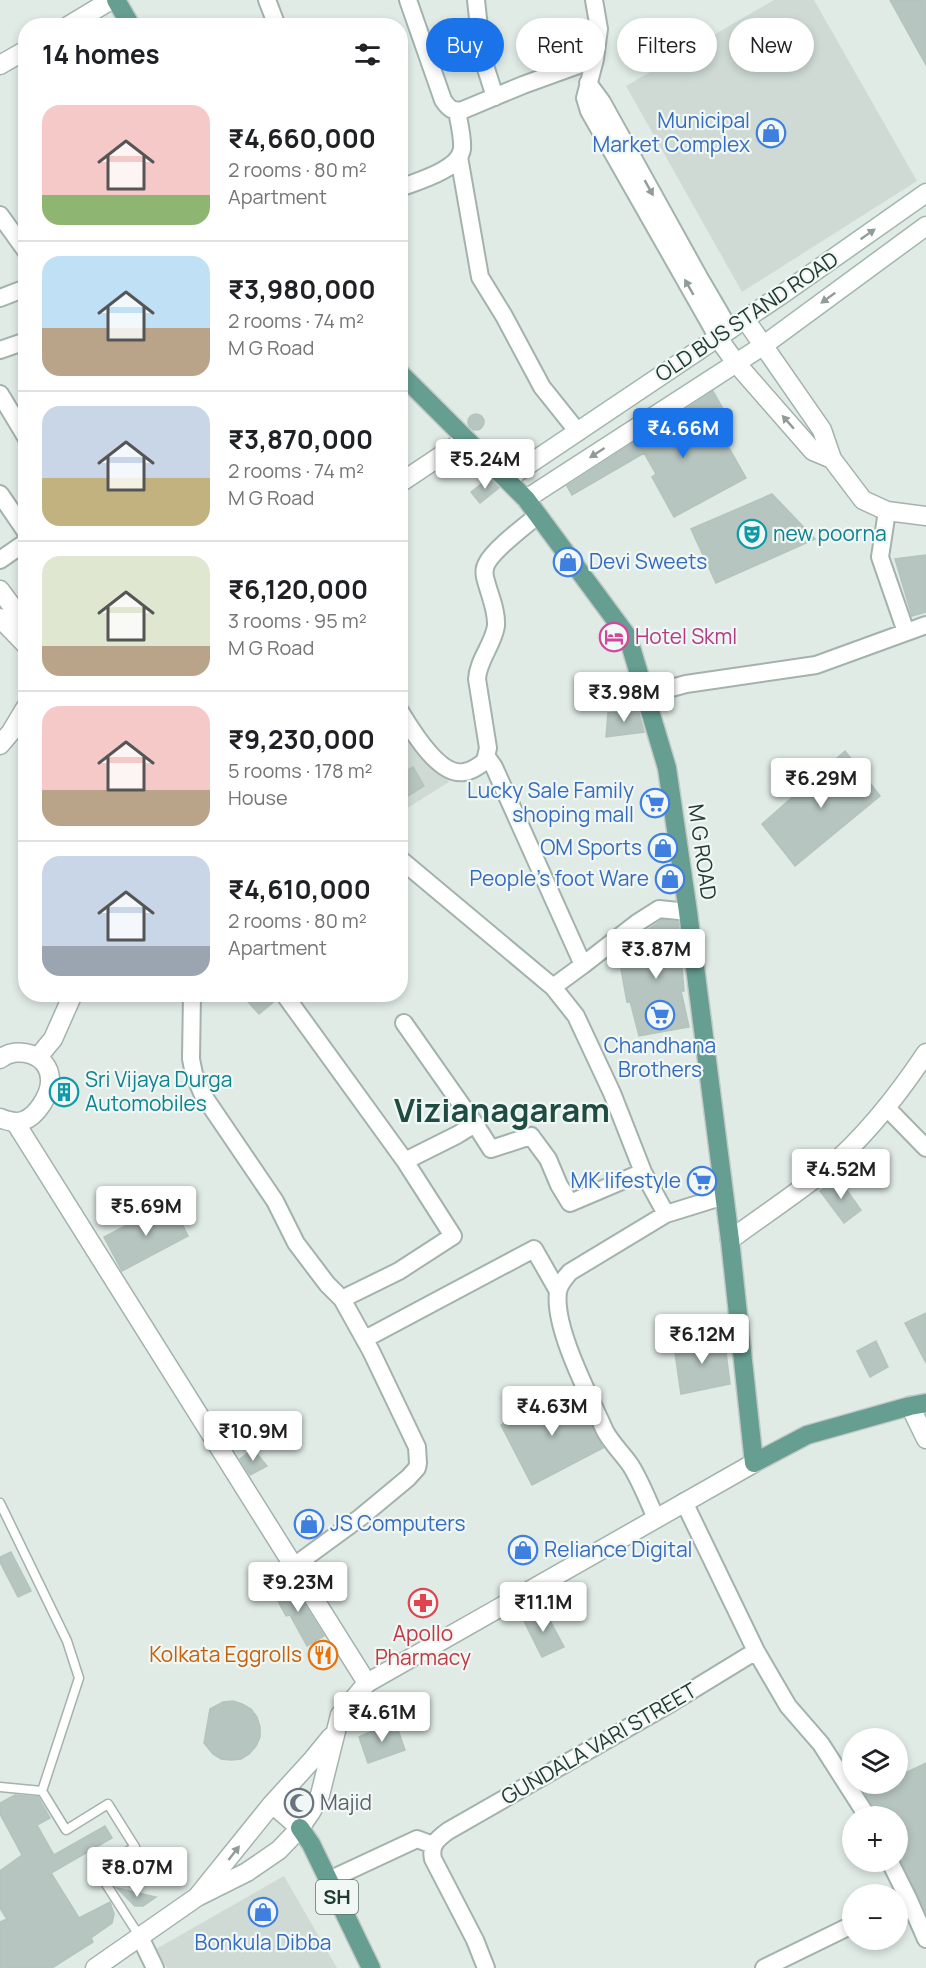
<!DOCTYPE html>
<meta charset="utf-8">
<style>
:root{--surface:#fff;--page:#f6f6f6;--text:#202124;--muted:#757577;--line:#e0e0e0;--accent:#1a73e8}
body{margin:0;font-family:Manrope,sans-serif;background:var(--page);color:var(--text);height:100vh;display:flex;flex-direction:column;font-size:22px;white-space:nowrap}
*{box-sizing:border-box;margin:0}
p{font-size:20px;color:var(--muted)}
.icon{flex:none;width:33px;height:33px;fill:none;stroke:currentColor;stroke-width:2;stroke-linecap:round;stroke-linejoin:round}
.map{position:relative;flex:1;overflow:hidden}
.drawer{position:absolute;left:18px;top:18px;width:390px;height:984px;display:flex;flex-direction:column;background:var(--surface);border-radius:24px;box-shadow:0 3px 9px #0003}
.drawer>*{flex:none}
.banner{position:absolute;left:426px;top:18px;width:410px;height:54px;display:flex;gap:12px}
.controls{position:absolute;left:842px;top:1728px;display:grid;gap:12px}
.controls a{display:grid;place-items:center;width:66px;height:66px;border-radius:50%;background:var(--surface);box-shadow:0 3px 9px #0003;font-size:30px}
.price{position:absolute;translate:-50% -51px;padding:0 14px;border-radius:6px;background:#fff;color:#222;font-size:20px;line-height:39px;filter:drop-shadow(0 2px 3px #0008)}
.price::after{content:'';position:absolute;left:50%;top:36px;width:18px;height:14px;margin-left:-9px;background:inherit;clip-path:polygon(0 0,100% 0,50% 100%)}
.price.current{background:var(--accent);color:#fff}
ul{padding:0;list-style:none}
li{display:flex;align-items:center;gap:18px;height:150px;padding:0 24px}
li+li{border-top:2px solid var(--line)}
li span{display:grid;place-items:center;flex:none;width:168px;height:120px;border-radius:18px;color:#555}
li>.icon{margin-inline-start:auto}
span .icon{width:72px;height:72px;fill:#fffc;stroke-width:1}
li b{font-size:26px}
h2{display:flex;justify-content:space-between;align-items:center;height:72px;padding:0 24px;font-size:26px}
.chip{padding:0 21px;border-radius:27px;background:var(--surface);box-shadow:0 3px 9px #0003;font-size:21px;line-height:54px}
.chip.current{background:var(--accent);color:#fff}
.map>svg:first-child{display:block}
.built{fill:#cfdad5}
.building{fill:#b6c5bf;stroke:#b3c4bd;stroke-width:1.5}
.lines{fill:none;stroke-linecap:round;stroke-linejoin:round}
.service-casing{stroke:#a3b2ad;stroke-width:11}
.minor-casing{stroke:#a3b2ad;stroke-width:20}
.tertiary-casing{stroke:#a3b2ad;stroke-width:21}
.secondary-casing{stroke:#a0b6ae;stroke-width:21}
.primary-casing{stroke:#c1c8c6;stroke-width:21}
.service{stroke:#fff;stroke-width:8}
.minor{stroke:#fff;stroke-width:16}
.tertiary{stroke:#fff;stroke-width:18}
.secondary{stroke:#fff;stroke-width:18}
.primary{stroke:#669e91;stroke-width:18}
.oneway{fill:#909c9a}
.labels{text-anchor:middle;stroke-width:4.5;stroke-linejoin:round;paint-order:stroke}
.shield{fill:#f1f7f4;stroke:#60736e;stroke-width:1.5}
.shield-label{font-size:20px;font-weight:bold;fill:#223a34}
.shop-label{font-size:21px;fill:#366cbe;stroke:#f1f7f4;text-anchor:end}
.street-label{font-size:21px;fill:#223a34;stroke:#f1f7f4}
.culture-label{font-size:21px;fill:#0d838f;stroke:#f1f7f4;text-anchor:start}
.hotel-label{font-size:21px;fill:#b23c85;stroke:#f1f7f4;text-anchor:start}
.health-label{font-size:21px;fill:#be3a42;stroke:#f1f7f4}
.food-label{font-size:21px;fill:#c56008;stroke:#f1f7f4;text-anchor:end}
.worship-label{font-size:21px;fill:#5b616d;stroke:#f1f7f4;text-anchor:start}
.town-label{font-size:33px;font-weight:bold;fill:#1e4b42;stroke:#f1f7f4}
</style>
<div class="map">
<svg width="926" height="1968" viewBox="0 0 926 1968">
<rect width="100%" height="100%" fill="#e0ebe6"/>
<path class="built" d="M774 0H814L917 181 742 292 626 86Z
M400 725 418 753 449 782 401 812Z
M284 1876 337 1968H167L156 1949Z"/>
<path class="building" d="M890 0H926V65Z
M713 391 732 425 720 432 746 478 674 517 652 477 656 474 644 453 572 495 567 486 653 430 659 442 689 425 682 412Z
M468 422a8 8 0 1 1 16 0a8 8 0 1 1-16 0Z
M489 478 499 488 480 503 471 492Z
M772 494 815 539 716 583 691 529Z
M926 555V612L912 616 895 559Z
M638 710 644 732 606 737 608 713Z
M845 751 880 796 795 866 762 824Z
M413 767 424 786 400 801V774Z
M662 920 678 922 684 991H681L689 1027 639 1036 630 1001 627 1002 621 969 633 962 627 944Z
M241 994H274L276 1000 259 1014Z
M838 1178 861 1210 844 1223 820 1191Z
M171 1202 188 1236 122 1271 104 1237Z
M926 1313V1363L905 1323Z
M724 1337 730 1384 681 1394 674 1346Z
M876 1341 888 1367 870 1377 857 1351Z
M573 1388 596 1435 603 1448 532 1485 501 1425Z
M239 1428 251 1441 237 1447 226 1433Z
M253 1449 267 1466 250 1475 240 1459Z
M11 1552 31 1591 18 1597 0 1562V1557Z
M291 1583 324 1636 307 1646 290 1615 286 1616 272 1590Z
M544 1609 564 1647 542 1657 523 1619Z
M233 1701 242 1704 251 1709 257 1717 260 1727V1737L256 1746 249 1754 241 1759 231 1760 221 1759 213 1754 204 1743 210 1709 223 1702Z
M395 1721 405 1750 368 1763 359 1737Z
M926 1763V1913L897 1854V1816H877L876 1810 865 1793 885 1784H897V1777Z
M301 1790 307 1795 298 1811 288 1803Z
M15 1795 38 1797 50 1818 37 1825 54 1855 105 1826 112 1838 51 1873 79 1918 110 1902 114 1914 112 1923 91 1938 93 1942 52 1968H0V1922L7 1919 0 1908V1871L22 1855 0 1814V1803Z
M117 1888 156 1897 143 1906H135Z"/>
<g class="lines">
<g class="service-casing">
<path id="service" d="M0 1503 67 1641 79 1678 42 1791 66 1830 108 1804 135 1847 97 1870 140 1937
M0 1787 42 1791"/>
</g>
<g class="minor-casing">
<path id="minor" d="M267 0 277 26
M408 0 443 100C449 109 453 112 463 110L523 85 595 59
M476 0 482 56 495 97
M594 0 599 29 595 59 585 98 589 111 718 338
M588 83 602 102 699 277 730 330
M459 157 480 277 504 316 542 387 578 432
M400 188C418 181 459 170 462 149 463 137 459 123 457 111
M0 215 26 251
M0 298 26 288
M0 350 26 341
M0 394 26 437
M0 494 26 532
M887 511 880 557 906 632
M0 560 26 542
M646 695 686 684 816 665 926 625
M400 711C411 729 439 777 464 772 472 771 479 766 485 761L488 748 477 679C478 660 493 645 496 626 497 611 490 596 486 581 484 575 484 568 487 563 494 549 525 526 538 515
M487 757 494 767 583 965 553 987
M400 859 553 987 576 1016 612 1093 643 1172 666 1214
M583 965 637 923 659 909 688 912
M192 994 191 1059 194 1074 203 1095 275 1201 296 1243 327 1284 342 1299 371 1351 417 1447 418 1463 417 1468 408 1478 361 1517 294 1566
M284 994 405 1161 453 1236 399 1271 342 1299
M404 1023 475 1124 457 1135 405 1161
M886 1107 926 1148
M475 1124 491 1149 531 1136 548 1159 559 1185 570 1203 643 1172
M365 1339 534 1249 558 1291
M684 1502 756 1651 788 1706 821 1744 867 1816
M656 1518C648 1501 641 1482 631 1466 623 1454 612 1444 605 1431 590 1397 553 1328 558 1292 559 1284 565 1278 570 1272L666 1214 724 1196
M890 1862 908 1898 926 1939
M329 1880 417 1839 433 1845
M140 1937 155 1968
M486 1968 475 1940 433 1859C430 1845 437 1839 448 1831L671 1703 756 1651
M764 1968 852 1925"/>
</g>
<g class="tertiary-casing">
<path id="tertiary" d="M68 26 111 0
M0 65 26 50
M745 319 822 430 832 459 863 500 887 511 926 516
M718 338 736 363 813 451 832 459
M400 483 466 439
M0 590 26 625
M0 618 26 645
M0 745 11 732 26 707
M38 1057 53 1039 73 994
M0 1059C17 1045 49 1054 50 1079 51 1094 37 1116 23 1121 16 1123 7 1121 0 1118
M15 1122 367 1683
M730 1240C762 1216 796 1194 827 1169 866 1136 898 1095 926 1053
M910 1406 926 1439
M272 1804 300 1828
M197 1897 247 1872 279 1850 300 1828 311 1812 320 1795 340 1715 367 1683 754 1463
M95 1968 197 1897 272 1804 313 1759 331 1737"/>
</g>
<g class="secondary-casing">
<path id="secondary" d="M507 479 784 293 926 193
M526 499 764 345 926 226"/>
</g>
<g class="primary-casing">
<path id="primary" d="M116 0 131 26
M400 373 526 499 628 637 667 768 688 912 730 1240 754 1463 807 1435 910 1406 926 1403
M300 1828 311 1844 371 1968"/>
</g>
<use href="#service" class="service"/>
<use href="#minor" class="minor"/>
<use href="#tertiary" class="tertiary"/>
<use href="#secondary" class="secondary"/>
<use href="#primary" class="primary"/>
</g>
<defs><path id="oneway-solid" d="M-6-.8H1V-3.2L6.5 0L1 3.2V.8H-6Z" transform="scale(1.5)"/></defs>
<g class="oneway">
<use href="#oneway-solid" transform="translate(649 188) rotate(61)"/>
<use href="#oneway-solid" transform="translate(868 234) rotate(-35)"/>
<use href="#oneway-solid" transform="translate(689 287) rotate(-120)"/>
<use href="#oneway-solid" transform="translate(828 298) rotate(144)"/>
<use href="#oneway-solid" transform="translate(788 422) rotate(-131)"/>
<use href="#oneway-solid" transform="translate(597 453) rotate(147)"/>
<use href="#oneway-solid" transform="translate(234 1853) rotate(-52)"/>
</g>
<defs>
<g id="shop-ring" transform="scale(1.5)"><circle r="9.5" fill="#f1f7f4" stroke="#3f7fe0" stroke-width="1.5"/><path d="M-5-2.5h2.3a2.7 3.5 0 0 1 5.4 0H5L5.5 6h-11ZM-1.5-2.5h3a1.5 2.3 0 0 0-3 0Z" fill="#3f7fe0"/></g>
<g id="theatre-ring" transform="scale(1.5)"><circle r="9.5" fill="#f1f7f4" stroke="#0f9aa8" stroke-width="1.5"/><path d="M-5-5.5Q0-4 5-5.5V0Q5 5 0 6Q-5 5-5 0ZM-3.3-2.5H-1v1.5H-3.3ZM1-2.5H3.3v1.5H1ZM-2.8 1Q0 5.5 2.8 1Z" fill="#0f9aa8"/></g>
<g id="hotel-ring" transform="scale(1.5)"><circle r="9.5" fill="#f1f7f4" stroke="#d1479c" stroke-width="1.5"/><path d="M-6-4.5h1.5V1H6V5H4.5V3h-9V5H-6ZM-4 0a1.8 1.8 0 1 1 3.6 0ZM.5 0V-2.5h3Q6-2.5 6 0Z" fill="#d1479c"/></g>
<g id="supermarket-ring" transform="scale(1.5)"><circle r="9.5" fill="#f1f7f4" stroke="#3f7fe0" stroke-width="1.5"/><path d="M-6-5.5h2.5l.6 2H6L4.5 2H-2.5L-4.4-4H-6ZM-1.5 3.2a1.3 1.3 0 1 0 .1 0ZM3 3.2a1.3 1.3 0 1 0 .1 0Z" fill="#3f7fe0"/></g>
<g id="building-ring" transform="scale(1.5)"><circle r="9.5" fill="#f1f7f4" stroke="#0f9aa8" stroke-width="1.5"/><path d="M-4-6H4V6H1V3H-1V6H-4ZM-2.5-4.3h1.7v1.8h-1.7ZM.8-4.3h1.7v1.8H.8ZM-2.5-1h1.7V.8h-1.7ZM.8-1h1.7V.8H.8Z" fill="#0f9aa8"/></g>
<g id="pharmacy-ring" transform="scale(1.5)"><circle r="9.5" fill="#f1f7f4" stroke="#e0444e" stroke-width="1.5"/><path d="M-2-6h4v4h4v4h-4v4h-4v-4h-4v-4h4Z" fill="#e0444e"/></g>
<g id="restaurant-ring" transform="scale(1.5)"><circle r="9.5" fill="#f1f7f4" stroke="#e8710a" stroke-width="1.5"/><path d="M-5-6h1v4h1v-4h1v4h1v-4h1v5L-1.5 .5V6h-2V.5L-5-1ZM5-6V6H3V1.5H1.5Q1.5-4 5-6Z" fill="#e8710a"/></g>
<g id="mosque-ring" transform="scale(1.5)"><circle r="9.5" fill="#f1f7f4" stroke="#6b7280" stroke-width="1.5"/><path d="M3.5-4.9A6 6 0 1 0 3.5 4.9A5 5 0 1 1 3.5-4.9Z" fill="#6b7280"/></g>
</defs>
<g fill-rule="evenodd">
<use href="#shop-ring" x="771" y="133"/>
<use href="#theatre-ring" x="752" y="534"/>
<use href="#shop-ring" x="568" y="562"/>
<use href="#hotel-ring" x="614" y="637"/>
<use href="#supermarket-ring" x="655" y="803"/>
<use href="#shop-ring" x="663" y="848"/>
<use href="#shop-ring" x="670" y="879"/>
<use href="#supermarket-ring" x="660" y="1015"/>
<use href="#building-ring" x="64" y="1092"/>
<use href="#supermarket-ring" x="702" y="1181"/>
<use href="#shop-ring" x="309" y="1524"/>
<use href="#shop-ring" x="523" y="1550"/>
<use href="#pharmacy-ring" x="423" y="1603"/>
<use href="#restaurant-ring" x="323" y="1655"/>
<use href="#mosque-ring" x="299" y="1803"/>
<use href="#shop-ring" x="263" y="1912"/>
</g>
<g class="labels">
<rect class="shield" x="316" y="1880" width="42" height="34" rx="4.5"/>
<g class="shield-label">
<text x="337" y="1904">SH</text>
</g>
<g class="shop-label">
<text x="750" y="128">Municipal<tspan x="750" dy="24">Market Complex</tspan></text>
<text x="589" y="569" text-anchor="start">Devi Sweets</text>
<text x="634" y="798">Lucky Sale Family<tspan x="634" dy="24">shoping mall</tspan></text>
<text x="642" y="855">OM Sports</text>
<text x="649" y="886">People's foot Ware</text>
<text x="660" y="1053" text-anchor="middle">Chandhana<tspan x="660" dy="24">Brothers</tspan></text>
<text x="681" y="1188">MK lifestyle</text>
<text x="330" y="1531" text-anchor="start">JS Computers</text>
<text x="544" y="1557" text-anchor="start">Reliance Digital</text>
<text x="263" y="1950" text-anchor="middle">Bonkula Dibba</text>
</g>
<g class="street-label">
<text transform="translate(747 317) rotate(-34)" y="7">OLD BUS STAND ROAD</text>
<text transform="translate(702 852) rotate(82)" y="7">M G ROAD</text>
<text transform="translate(599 1744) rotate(-30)" y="7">GUNDALA VARI STREET</text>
</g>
<g class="culture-label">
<text x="773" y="541">new poorna</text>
<text x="85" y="1087">Sri Vijaya Durga<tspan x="85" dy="24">Automobiles</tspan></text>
</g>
<g class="hotel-label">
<text x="635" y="644">Hotel Skml</text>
</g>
<g class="health-label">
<text x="423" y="1641">Apollo<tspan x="423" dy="24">Pharmacy</tspan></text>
</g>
<g class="food-label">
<text x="302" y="1662">Kolkata Eggrolls</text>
</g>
<g class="worship-label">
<text x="320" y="1810">Majid</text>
</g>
<g class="town-label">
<text x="502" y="1122">Vizianagaram</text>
</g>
</g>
</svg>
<div class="controls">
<a><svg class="icon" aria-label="layers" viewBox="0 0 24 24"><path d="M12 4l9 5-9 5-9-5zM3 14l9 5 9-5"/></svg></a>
<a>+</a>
<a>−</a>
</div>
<b class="price current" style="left:683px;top:459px">₹4.66M</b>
<b class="price" style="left:485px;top:490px">₹5.24M</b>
<b class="price" style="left:624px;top:723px">₹3.98M</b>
<b class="price" style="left:821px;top:809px">₹6.29M</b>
<b class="price" style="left:656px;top:980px">₹3.87M</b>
<b class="price" style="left:841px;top:1200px">₹4.52M</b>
<b class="price" style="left:146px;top:1237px">₹5.69M</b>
<b class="price" style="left:702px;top:1365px">₹6.12M</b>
<b class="price" style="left:552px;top:1437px">₹4.63M</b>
<b class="price" style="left:253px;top:1462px">₹10.9M</b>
<b class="price" style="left:298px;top:1613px">₹9.23M</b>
<b class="price" style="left:543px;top:1633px">₹11.1M</b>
<b class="price" style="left:382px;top:1743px">₹4.61M</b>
<b class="price" style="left:137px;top:1898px">₹8.07M</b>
<div class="banner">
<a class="chip current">Buy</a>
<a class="chip">Rent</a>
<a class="chip">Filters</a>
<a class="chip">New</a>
</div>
<section class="drawer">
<h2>14 homes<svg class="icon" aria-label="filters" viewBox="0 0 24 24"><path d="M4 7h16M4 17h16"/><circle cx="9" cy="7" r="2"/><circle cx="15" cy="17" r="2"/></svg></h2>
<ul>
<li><span style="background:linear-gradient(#f6c9c9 75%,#8fb573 0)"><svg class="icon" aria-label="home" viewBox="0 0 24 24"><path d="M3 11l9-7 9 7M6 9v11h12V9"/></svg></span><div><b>₹4,660,000</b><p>2 rooms · 80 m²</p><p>Apartment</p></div></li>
<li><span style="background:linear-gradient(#bfe0f5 60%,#b9a48a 0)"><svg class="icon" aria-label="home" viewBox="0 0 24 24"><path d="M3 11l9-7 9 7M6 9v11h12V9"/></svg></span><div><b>₹3,980,000</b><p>2 rooms · 74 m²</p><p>M G Road</p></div></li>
<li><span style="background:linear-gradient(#c9d6e8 60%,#c2b280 0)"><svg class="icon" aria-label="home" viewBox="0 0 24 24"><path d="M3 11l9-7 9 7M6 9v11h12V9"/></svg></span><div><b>₹3,870,000</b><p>2 rooms · 74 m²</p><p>M G Road</p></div></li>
<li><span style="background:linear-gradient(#dfe7d0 75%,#b9a48a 0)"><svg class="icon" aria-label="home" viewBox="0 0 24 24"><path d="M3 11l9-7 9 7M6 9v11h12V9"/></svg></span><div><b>₹6,120,000</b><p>3 rooms · 95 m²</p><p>M G Road</p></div></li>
<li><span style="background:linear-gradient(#f6c9c9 70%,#b9a48a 0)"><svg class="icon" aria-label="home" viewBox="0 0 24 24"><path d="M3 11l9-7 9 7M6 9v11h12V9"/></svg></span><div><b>₹9,230,000</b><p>5 rooms · 178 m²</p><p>House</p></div></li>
<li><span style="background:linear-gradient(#c9d6e8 75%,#9aa5b1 0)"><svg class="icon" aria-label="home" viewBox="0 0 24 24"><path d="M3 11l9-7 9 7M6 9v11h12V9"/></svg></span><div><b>₹4,610,000</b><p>2 rooms · 80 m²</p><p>Apartment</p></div></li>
</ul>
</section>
</div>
